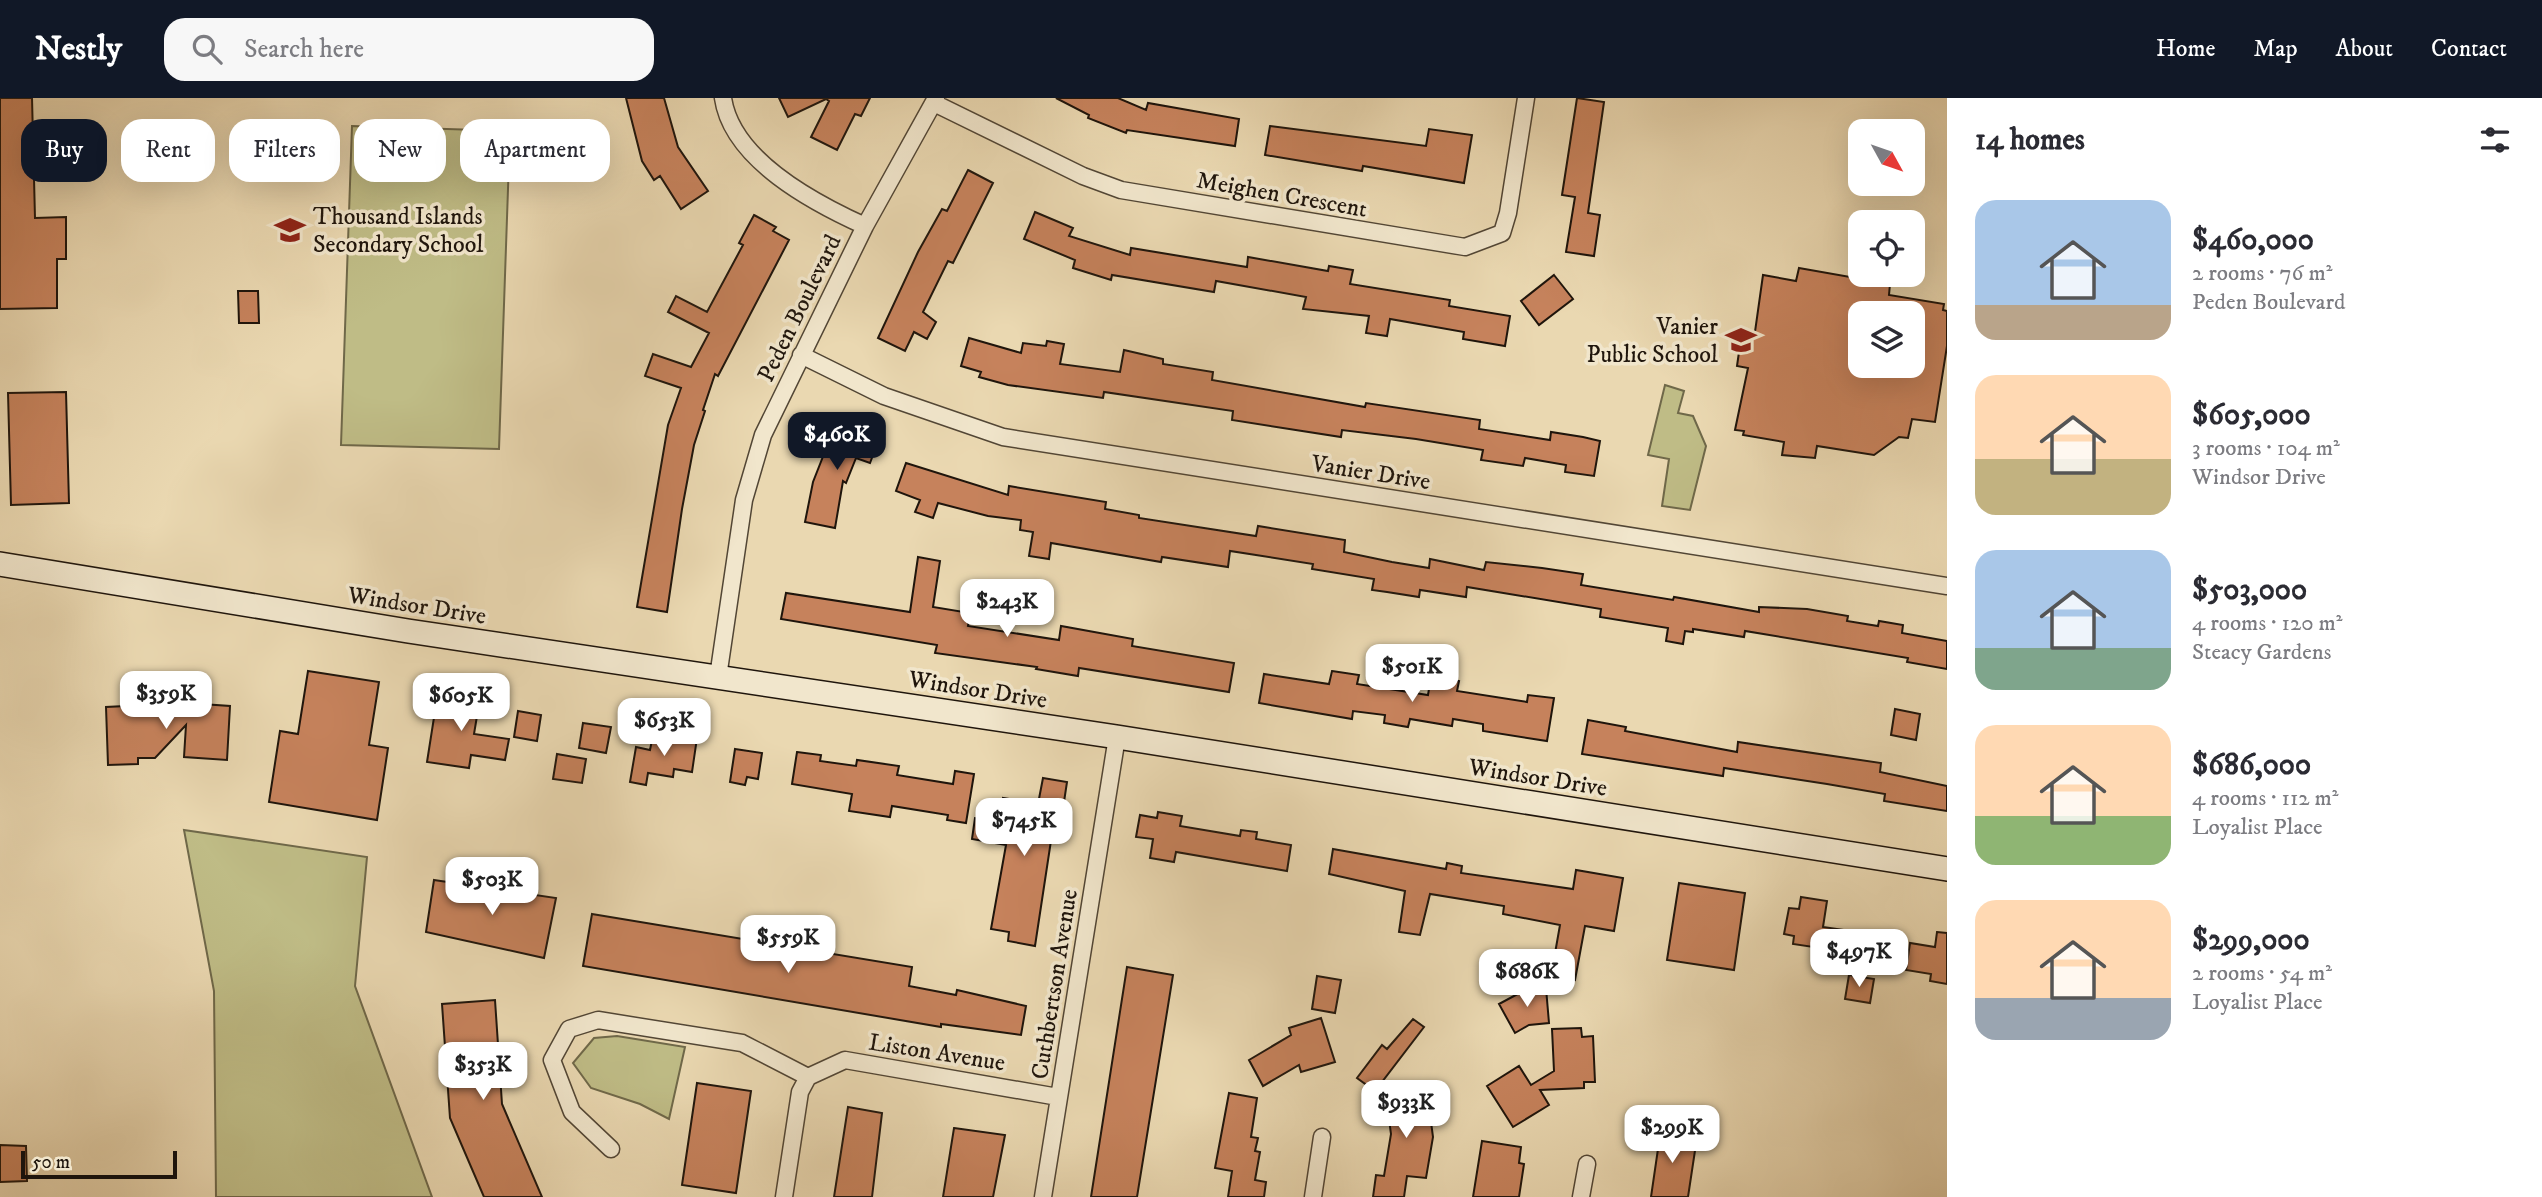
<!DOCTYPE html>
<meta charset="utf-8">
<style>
:root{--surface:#fff;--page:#f7f7f7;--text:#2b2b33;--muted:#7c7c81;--accent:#111827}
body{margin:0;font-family:"IM FELL DW Pica",serif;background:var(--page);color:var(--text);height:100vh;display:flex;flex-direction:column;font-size:26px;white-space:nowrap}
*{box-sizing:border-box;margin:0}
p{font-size:23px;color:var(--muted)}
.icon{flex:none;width:38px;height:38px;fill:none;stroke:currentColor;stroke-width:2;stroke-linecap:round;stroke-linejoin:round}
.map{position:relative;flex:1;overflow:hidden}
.sheet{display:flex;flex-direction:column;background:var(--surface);width:595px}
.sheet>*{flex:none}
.hud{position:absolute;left:21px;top:21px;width:665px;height:63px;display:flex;gap:14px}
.needle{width:46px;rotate:130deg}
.controls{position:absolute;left:1848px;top:21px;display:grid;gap:14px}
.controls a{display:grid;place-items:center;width:77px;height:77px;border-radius:14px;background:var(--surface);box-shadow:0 7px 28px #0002;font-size:35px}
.scale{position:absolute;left:21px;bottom:18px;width:156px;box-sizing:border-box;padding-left:7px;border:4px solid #1f150c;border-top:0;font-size:19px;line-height:24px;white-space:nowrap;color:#1f150c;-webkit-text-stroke:5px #f1e6cc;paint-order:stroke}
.price{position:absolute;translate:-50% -60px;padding:0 16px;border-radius:14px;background:#fff;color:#222;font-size:23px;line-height:46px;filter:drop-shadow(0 2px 4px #0008)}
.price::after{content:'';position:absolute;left:50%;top:42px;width:21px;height:16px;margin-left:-10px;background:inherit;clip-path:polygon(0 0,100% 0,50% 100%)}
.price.current{background:var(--accent);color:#fff}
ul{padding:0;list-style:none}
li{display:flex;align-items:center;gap:21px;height:175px;padding:0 28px}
li span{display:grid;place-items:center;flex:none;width:196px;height:140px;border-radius:21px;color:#555}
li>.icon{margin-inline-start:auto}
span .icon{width:84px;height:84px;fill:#fffc;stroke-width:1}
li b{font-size:30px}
h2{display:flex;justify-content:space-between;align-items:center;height:84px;padding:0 28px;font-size:30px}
.chip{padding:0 24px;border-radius:21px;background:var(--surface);box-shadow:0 7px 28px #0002;font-size:24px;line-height:63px}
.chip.current{background:var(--accent);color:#fff}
header{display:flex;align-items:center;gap:42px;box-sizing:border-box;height:98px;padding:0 35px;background:var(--accent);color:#fff}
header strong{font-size:33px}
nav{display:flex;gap:38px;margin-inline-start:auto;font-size:24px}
.search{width:490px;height:63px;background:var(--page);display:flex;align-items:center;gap:18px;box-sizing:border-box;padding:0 24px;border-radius:21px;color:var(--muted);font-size:26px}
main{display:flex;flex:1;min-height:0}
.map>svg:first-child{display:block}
.green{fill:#bfbc86;stroke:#6f6849;stroke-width:2}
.building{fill:#c6825c;stroke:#1f150c;stroke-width:2;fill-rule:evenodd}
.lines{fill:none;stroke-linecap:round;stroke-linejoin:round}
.street-casing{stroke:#524635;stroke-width:19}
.secondary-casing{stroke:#1f150c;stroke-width:26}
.street{stroke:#f1e6cc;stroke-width:16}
.secondary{stroke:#f1e6cc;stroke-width:23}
.labels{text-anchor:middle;stroke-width:7;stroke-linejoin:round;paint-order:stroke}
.street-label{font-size:24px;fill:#1f150c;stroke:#f1e6cc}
.poi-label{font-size:24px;fill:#1f150c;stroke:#f1e6cc;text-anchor:start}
</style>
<header>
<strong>Nestly</strong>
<div class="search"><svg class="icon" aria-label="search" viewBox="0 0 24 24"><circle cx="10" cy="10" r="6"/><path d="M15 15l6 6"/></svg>Search here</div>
<nav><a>Home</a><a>Map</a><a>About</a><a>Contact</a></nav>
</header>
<main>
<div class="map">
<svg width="1947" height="1099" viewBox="0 0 1947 1099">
<rect width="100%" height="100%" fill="#ead8b1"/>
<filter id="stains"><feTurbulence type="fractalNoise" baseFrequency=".00286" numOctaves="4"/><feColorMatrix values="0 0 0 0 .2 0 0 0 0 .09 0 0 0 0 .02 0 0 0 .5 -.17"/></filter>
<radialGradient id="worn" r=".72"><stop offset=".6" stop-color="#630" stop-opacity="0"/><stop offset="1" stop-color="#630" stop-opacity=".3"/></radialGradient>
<path class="green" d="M352 28 510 33 499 351 341 347Z
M1665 287 1684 293 1678 315 1693 318 1706 348 1690 412 1662 408 1669 361 1648 357Z
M184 732 367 759 355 888 432 1099H216L214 893Z
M617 938 685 949 669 1021 640 1006 591 990 573 965 594 940Z"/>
<path class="building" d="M0 0H32L35 120 66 119V161H57V210L0 211Z
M626 0H664L678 49 708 93 681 111 660 78 654 82 642 63Z
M779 0H870L861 18 855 16 837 52 811 39 829 3 826 1 788 19Z
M1056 0H1118L1146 12 1148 5 1239 21 1235 48 1127 32 1126 35 1088 20 1089 17Z
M1577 0 1604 4 1588 115 1600 117 1594 158 1566 154 1575 99 1562 97Z
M1270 28 1426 48 1429 31 1472 37 1464 85 1363 68 1362 73 1265 57Z
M968 72 993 85 953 165 948 163 923 214 936 224 927 241 914 234 905 253 878 240 918 154 942 111 947 113Z
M1035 114 1073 130 1069 138 1130 157 1131 150 1247 169 1248 159 1328 173 1329 168 1353 172 1350 186 1450 202 1449 208 1510 218 1505 248 1463 241 1464 234 1390 221 1387 238 1366 235 1369 218 1303 211 1306 199 1216 183 1214 194 1112 177 1111 182 1073 170 1075 162 1024 141Z
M754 117 776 129 773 133 789 142 718 278 715 276 703 312 705 313 694 347 682 411 667 514 637 509 668 327 681 290 645 278 653 256 691 269 709 235 668 214 676 198 707 214 743 147 739 145Z
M1799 170 1890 186 1889 197 1944 206 1943 212 1947 213V248L1935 324 1912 321 1908 340 1899 339 1874 357 1817 348 1815 360 1782 357 1784 344 1743 337 1744 333 1735 332 1748 270 1737 268 1741 240 1754 241 1763 177 1796 183ZM1860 215H1913V268H1860Z
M1554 177 1573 201 1539 227 1521 203Z
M238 193H258L259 225H239Z
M969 240 1021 255 1023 245 1046 248 1047 243 1064 246 1060 266 1120 274 1124 252 1163 261V266L1213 274 1212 282 1365 309 1366 305 1480 322 1479 331 1550 342 1551 334 1583 339 1600 343 1594 378 1565 374 1566 367 1525 360 1523 368 1481 362 1483 352 1416 341 1342 332 1341 339 1232 322 1233 313 1104 294 1103 300 1008 287 979 279 981 274 961 268Z
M66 294 69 405 11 407 8 295Z
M837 323 879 341 870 365 856 360 846 385 843 383 835 430 805 424 813 384Z
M906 365 1008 397 1009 388 1106 404 1105 411 1139 417V420L1256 438 1258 428 1345 442 1344 454 1392 464 1429 470 1430 461 1484 472 1486 464 1542 470 1583 476 1581 487 1673 502 1674 499 1759 514V509L1807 511 1848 518 1847 523 1878 528 1879 523 1903 527 1902 535 1947 543V571L1907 564 1908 560 1745 533 1744 539 1693 531V534L1685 533 1683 546 1666 543 1668 530 1600 519 1601 511 1467 489 1466 499 1420 492 1419 499 1387 494 1372 492 1374 481 1312 471 1313 466 1230 453 1228 469 1162 459 1161 464 1051 445 1049 461 1029 458 1033 434 1020 432 1021 422 988 418 938 405 933 420 915 414 920 402 896 393Z
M918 459 940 463 933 509 970 515 968 528 1059 542 1061 528 1133 541 1132 548 1234 565 1229 594 1079 570 1078 578 1036 571 1037 569 935 555 937 547 781 521 786 495 910 514Z
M308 573 379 584 369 647 388 650 377 722 269 704 280 633 298 636Z
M1332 573 1359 577 1357 586 1428 597 1431 579 1459 583 1457 593 1527 604 1528 597 1554 600 1547 643 1483 633V626L1453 621 1452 628 1410 621 1408 629 1384 625 1385 617 1353 613 1352 621 1259 605 1264 576 1329 586Z
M438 594 480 600 474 636 509 641 505 662 471 657 469 670 427 664Z
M187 605 230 608 227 662 184 659 186 627 155 660H138V666L108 667 106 609Z
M1895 611 1920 616 1916 642 1891 637Z
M518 613 541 617 537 643 514 639Z
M1588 622 1626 629 1625 633 1737 654 1738 644 1881 665 1880 674 1947 688V713L1884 703 1885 696 1827 686 1724 670 1723 678 1582 656Z
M583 625 611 629 606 655 579 650Z
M653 637 697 640 692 674 674 671 673 679 648 675 646 687 630 684 636 649 650 652Z
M735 651 762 655 758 681 747 679 745 687 730 684Z
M797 654 821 657 820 663 856 668 857 662 899 668 897 677 953 686 955 673 974 676 966 725 947 722 948 717 892 708 890 719 849 713 852 696 792 686Z
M557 656 586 661 582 685 553 681Z
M1043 680 1067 684 1059 737 1052 736 1035 848 1008 843 1009 834 991 831 1006 747 972 741 975 720 999 723 1003 700 1038 706Z
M1158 714 1182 718 1180 728 1240 738 1241 732 1257 734 1256 741 1291 747 1287 773 1176 754 1174 764 1150 760 1153 741 1136 739 1140 717 1157 720Z
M1333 751 1446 771 1447 765 1462 768 1461 775 1573 791 1576 772 1623 780 1614 833 1585 828 1575 882 1551 878 1560 827 1503 816 1504 808 1430 796 1420 837 1399 834 1405 793 1329 776Z
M434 782 556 800 544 860 426 834Z
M1679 785 1745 795 1734 872 1667 862Z
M1801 799 1827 803 1823 829 1865 835 1860 864 1833 859 1834 852 1793 846 1794 838 1784 836 1789 810 1799 811Z
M592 816 912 869 909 888 956 897 957 892 1026 908 1021 937 941 926V929L583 868Z
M1937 834 1947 835V886L1930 883 1931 876 1906 872 1910 845 1935 849Z
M1127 869 1173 877 1137 1099H1091Z
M1849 877 1874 881 1870 905 1845 901Z
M1317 878 1341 882 1335 915 1312 911Z
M1546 890 1549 925 1529 927 1515 935 1499 906 1525 892Z
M495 902 502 1006 542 1099H484L450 1020 442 906Z
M1321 920 1335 964 1301 974 1299 967 1263 988 1249 962 1291 937 1289 930Z
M1413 921 1424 929 1375 993 1357 980 1382 947 1387 951Z
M1581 930 1582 939 1593 938 1595 984H1584V990L1540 992 1549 1007 1513 1029 1487 988 1519 968 1531 987 1554 973 1552 931Z
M697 985 751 993 736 1095 682 1087Z
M1426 986 1433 1039 1426 1080 1407 1078 1404 1099H1373L1376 1077 1384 1078 1391 1036 1385 992Z
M1229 995 1257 1000 1251 1039 1258 1040 1255 1053 1260 1054 1255 1082 1266 1084 1264 1099H1228L1232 1073 1215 1070Z
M848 1009 882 1015 872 1099H834Z
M954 1030 1005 1037 993 1099H943Z
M1655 1030 1679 1034 1678 1043 1696 1046 1688 1099H1651L1658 1051 1652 1050Z
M1482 1043 1521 1049 1519 1065 1524 1066 1519 1099H1473Z
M0 1047 26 1048 27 1083 0 1084Z"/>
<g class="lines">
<g class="street-casing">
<path id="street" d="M723 0C732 62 814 105 865 128
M934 5 1083 78 1121 92 1465 149 1502 135 1508 115 1526 0
M801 257 884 298 1003 339 1947 488
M718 579 744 402 763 337 865 128 936 0
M611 1051 572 1014 552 962 569 931 598 922 742 945 808 979
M784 1099 800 994 808 979 845 962 1058 999
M1043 1099 1117 639
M1313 1099 1322 1039
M1581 1099 1587 1066"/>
</g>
<g class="secondary-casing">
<path id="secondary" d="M0 466 408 533 1117 639 1947 771"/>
</g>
<use href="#street" class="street"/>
<use href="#secondary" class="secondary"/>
</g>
<defs>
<g id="school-bare" transform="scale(2.415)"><path d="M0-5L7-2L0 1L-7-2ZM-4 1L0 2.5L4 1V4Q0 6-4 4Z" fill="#8f2418" stroke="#f1e6cc" stroke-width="2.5" paint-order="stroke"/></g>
</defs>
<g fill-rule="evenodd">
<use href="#school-bare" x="290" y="132"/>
<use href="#school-bare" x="1741" y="242"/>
</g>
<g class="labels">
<g class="street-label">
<text transform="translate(1282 96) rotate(10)" y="8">Meighen Crescent</text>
<text transform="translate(799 210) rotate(-64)" y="8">Peden Boulevard</text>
<text transform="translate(1371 374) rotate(9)" y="8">Vanier Drive</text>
<text transform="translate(417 507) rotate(9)" y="8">Windsor Drive</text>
<text transform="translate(978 591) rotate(9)" y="8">Windsor Drive</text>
<text transform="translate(1538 679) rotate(9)" y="8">Windsor Drive</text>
<text transform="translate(1054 886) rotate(-81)" y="8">Cuthbertson Avenue</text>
<text transform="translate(937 954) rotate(9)" y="8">Liston Avenue</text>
</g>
<g class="poi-label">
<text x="313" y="126">Thousand Islands<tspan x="313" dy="28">Secondary School</tspan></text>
<text x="1718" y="236" text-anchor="end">Vanier<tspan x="1718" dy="28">Public School</tspan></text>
</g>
</g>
<rect width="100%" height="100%" filter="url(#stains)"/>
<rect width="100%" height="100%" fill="url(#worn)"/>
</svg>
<div class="controls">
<a><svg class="needle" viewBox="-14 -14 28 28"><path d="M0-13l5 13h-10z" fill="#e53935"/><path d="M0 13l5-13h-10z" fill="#7c7c81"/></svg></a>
<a><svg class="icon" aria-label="locate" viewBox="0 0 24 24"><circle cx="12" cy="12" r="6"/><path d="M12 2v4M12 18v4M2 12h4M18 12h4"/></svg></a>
<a><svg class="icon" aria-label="layers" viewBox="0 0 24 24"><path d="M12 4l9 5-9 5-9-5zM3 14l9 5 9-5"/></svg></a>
</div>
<div class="scale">50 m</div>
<b class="price current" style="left:837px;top:374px">$460K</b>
<b class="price" style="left:1007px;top:541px">$243K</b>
<b class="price" style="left:1412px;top:606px">$501K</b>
<b class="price" style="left:166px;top:633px">$359K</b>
<b class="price" style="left:461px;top:635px">$605K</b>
<b class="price" style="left:664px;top:660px">$653K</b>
<b class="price" style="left:1024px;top:760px">$745K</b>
<b class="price" style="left:492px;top:819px">$503K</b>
<b class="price" style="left:788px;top:877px">$559K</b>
<b class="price" style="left:1859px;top:891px">$497K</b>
<b class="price" style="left:1527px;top:911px">$686K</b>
<b class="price" style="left:483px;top:1004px">$353K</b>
<b class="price" style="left:1406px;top:1042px">$933K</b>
<b class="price" style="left:1672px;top:1067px">$299K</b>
<div class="hud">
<a class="chip current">Buy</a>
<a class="chip">Rent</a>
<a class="chip">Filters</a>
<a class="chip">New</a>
<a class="chip">Apartment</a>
</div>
</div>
<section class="sheet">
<h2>14 homes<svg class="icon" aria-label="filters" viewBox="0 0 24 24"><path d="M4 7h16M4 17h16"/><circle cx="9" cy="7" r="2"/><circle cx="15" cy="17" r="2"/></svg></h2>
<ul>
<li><span style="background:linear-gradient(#a9c7e8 75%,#b9a48a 0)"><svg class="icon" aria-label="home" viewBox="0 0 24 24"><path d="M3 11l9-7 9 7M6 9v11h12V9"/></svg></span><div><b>$460,000</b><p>2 rooms · 76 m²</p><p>Peden Boulevard</p></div></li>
<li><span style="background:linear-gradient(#ffd9b3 60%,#c2b280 0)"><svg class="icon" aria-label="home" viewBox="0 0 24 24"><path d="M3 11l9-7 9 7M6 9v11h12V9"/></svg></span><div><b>$605,000</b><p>3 rooms · 104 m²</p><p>Windsor Drive</p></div></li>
<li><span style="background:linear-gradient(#a9c7e8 70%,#7fa58c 0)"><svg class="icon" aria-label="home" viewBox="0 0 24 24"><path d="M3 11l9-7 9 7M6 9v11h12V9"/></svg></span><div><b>$503,000</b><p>4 rooms · 120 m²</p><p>Steacy Gardens</p></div></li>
<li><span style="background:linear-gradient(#ffd9b3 65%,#8fb573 0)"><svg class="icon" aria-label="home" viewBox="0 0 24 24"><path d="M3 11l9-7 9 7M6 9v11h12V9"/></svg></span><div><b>$686,000</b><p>4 rooms · 112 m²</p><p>Loyalist Place</p></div></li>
<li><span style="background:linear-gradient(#ffd9b3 70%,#9aa5b1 0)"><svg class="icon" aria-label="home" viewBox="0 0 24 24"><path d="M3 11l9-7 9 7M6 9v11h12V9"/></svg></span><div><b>$299,000</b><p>2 rooms · 54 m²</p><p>Loyalist Place</p></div></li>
</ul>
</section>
</main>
